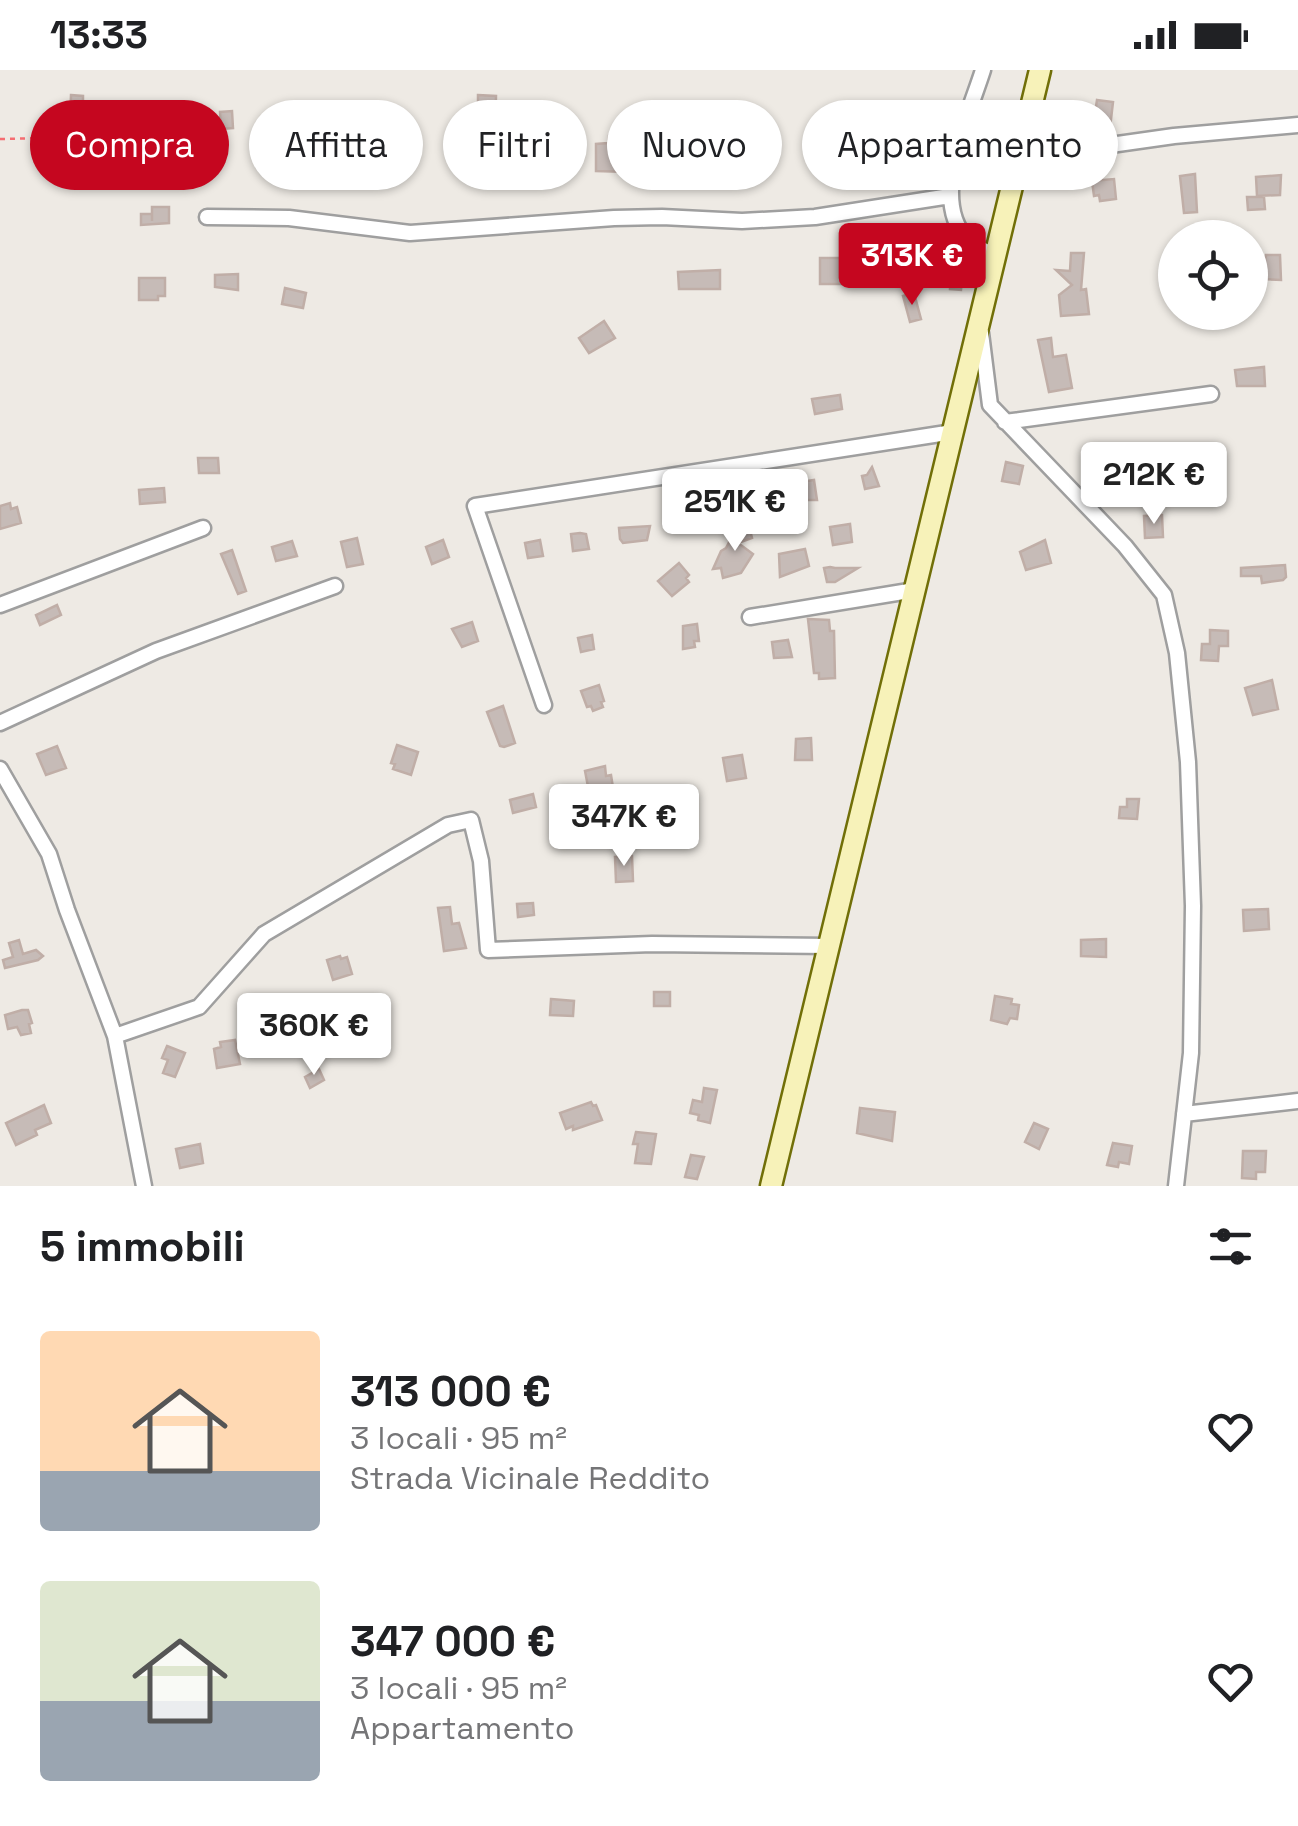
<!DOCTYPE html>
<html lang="it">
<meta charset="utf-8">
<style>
:root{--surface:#fff;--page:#f2f2f2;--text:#202124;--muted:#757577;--accent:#c5061f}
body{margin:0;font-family:"Space Grotesk",sans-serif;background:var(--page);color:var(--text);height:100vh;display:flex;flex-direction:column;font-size:38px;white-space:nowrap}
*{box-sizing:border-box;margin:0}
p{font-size:32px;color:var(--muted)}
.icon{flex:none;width:55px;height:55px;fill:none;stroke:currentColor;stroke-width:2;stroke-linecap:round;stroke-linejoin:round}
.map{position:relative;height:1116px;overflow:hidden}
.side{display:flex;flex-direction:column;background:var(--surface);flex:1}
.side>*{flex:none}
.banner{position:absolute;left:30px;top:30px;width:1240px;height:90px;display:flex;gap:20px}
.controls{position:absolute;left:1158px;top:150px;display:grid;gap:20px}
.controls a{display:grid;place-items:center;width:110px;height:110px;border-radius:50%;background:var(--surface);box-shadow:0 2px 8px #0004;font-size:50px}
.price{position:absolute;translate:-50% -85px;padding:0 22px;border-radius:10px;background:#fff;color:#222;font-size:32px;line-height:65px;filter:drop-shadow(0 2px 5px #0008)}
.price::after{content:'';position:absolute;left:50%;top:60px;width:30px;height:22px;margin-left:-15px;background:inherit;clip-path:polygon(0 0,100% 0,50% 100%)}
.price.on{background:var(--accent);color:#fff}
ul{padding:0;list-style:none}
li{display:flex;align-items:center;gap:30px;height:250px;padding:0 40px}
li span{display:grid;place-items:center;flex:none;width:280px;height:200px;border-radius:10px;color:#555}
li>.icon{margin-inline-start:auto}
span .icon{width:120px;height:120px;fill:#fffc;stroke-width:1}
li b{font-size:42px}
h2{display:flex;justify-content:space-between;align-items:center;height:120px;padding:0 40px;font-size:42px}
.tag{padding:0 35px;border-radius:45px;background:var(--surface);box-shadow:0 2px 8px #0004;font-size:35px;line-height:90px}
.tag.on{background:var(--accent);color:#fff}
.status{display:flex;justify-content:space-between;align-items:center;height:70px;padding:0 50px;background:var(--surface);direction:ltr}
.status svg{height:28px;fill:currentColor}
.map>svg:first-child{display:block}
.building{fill:#c6bbb7;stroke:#c0aea7;stroke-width:2.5}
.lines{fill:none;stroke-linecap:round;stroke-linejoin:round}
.minor-casing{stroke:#9f9f9f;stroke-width:19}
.secondary-casing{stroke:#716f08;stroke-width:25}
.path{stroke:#f56e72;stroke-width:2.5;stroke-dasharray:5 5;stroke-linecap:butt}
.minor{stroke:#fff;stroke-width:14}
.secondary{stroke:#f7f2b9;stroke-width:20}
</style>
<div class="status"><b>13:33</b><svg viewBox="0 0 49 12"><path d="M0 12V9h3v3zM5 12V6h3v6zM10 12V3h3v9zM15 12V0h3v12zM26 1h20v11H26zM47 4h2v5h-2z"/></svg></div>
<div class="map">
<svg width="1298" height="1116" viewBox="0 0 1298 1116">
<rect width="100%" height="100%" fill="#eeeae4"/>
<path class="building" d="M71 25 83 26V53L70 51Z
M478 25 496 26 495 69 481 67 483 51H478Z
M1097 30 1113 32 1110 58 1093 56Z
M172 36 173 73H147L146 37Z
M232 41 233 58 221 59 220 42Z
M609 66 633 73 628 102 596 101V74L608 73Z
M712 82 732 83 731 107 711 105Z
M882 85 898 87 897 92 908 93 905 114 878 110Z
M314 92H325L326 116 303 117V100L314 97Z
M390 94 392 110 372 111 370 96Z
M1195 104 1197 142 1184 143 1180 106Z
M1281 105 1280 125 1257 126 1256 107Z
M1114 109 1116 129 1100 131 1099 125 1094 126 1092 111Z
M1247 127H1264L1265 139 1248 140Z
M152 137H169V153L141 155V144H152V151Z
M1071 183H1084L1081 220 1086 219 1089 244 1061 246 1059 225 1072 215 1056 200 1070 201Z
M1266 185H1280L1281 210 1262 209Z
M820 188H844L843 214H820Z
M951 197 963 198 961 220 950 219Z
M720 200V219H679L678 202Z
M238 204V220L215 217V205Z
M139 208H165V226H158V230H139Z
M285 218 306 223 303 238 282 234Z
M914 223 921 249 910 252 903 226Z
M604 251 615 268 589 283 579 268Z
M1051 268 1053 287 1066 285 1072 318 1049 322 1038 270Z
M1264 297 1265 316H1237L1235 300Z
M840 325 842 339 815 344 812 329Z
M198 388H218L219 403H199Z
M1135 390 1144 413 1132 418 1122 395Z
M1006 392 1023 396 1019 414 1002 411Z
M872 397 879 416 865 419 862 406 867 405Z
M814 410 817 430H796L794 413Z
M164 418 165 432 140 434 139 420Z
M10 433 11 439 17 437 21 453 0 459V436Z
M728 435 732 458 703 462 700 441Z
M1162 445 1163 467 1145 468 1144 446Z
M850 454 852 472 833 475 830 457Z
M650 456 647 470 623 473 620 469 619 458Z
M749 456 752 468 738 473 753 484 741 503 723 508 721 498 713 499 721 481 726 478 736 459Z
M580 463 586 464 589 479 573 481 571 464Z
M357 468 363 494 347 497 341 472Z
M443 470 449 487 432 494 426 477Z
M540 470 543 486 528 488 525 473Z
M1045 470 1051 493 1026 500 1020 482Z
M292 471 297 486 276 491 272 477Z
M805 479 809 496 780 507 779 484Z
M232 480 246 521 238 524 221 484Z
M679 493 689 505 686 508 689 512 672 526 658 511Z
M1285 495 1286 507 1283 510 1262 513 1261 506H1241V498Z
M830 497 835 498H858L835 512H827L824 498Z
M57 535 61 545 40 555 36 545Z
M808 549 829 550 830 561H834L835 608 819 609V603H814Z
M472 552 478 571 462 577 452 559Z
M697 554 699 571H694L695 577 683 579V556Z
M1210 560 1228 561V576H1219L1218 591 1201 590 1202 574H1210Z
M592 565 594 579 581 582 578 568Z
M788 570 792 587 774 588 772 572Z
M1272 610 1278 639 1253 645 1245 618Z
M599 615 604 631 601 632 603 637 593 641 591 636 587 637 581 621Z
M503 636 515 673 504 677 500 676 487 642Z
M811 668 812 690H795L796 669Z
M397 675 418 682 411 705 393 699 395 694 391 693Z
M57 676 66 698 46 705 37 684Z
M742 685 746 708 727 711 723 688Z
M605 696 606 706 611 705 614 724 590 727 585 701Z
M533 724 536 737 513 743 510 730Z
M1127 729H1139L1137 749 1119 748 1120 737H1127Z
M632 786 633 811 616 812 615 787Z
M533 833 534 845 518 847 517 834Z
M450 837 452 854 459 853 466 878 444 881 438 838Z
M1268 839 1269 859 1244 861 1243 840Z
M1106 869V887L1081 886V870Z
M19 870 23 884 36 880 43 886 38 890 5 898 3 890 13 887 9 873Z
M340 886 341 889 347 887 352 904 333 910 327 890Z
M654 922H670V936H654Z
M995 926 1012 929 1011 934 1019 935 1017 949 1010 948 1007 954 991 950Z
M551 929 574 931 573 946 550 945Z
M22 940H28L32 953 29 954 31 963 21 965 17 957 8 959 5 945Z
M334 942 338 962 321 968 315 949Z
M272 953 275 970 260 972 257 955Z
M235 970 240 994 217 998 214 979 221 977 220 972Z
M167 976 185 983 175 1007 163 1003 168 990 162 988Z
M319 999 324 1010 310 1018 305 1007Z
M704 1018 717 1020 710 1053 698 1050 699 1045 690 1043 693 1030 702 1032Z
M591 1032 593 1036 596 1035 602 1050 573 1060V1056L566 1059 560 1043Z
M44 1035 51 1053 35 1060 37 1065 16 1075 6 1053Z
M860 1038 895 1042 892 1071 857 1063Z
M1034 1053 1048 1059 1039 1079 1025 1072Z
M636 1062 656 1064 651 1094 635 1093 638 1074H633Z
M1113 1073 1132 1076 1129 1094 1119 1092 1118 1097 1107 1095Z
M200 1074 203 1093 180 1098 176 1079Z
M1243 1081H1266L1265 1102H1256V1109L1242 1108Z
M691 1085 704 1087 697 1109 685 1107Z"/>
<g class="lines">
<g class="minor-casing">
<path id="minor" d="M983 0C969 45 928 131 968 170 975 177 987 181 995 186
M954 99 989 87 1019 88 1174 66 1298 55
M207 147 289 148 410 163 614 148 662 147 742 151 815 147 950 126
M981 263 990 335 1125 476 1164 525 1177 583 1188 692 1193 836 1191 983 1176 1116
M1005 352 1211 324
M0 535 203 458
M750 547 915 520
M544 635 475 436 953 362
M0 653 156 581 335 516
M0 699 49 784 67 840 115 966
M1184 1044 1298 1031
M144 1116 115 966 199 937 264 864 448 755 471 750 481 791 488 880 652 874 829 876"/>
</g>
<g class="secondary-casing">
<path id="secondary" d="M771 1116 1040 0"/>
</g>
<path class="path" d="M0 69 45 68"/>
<use href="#minor" class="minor"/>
<use href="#secondary" class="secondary"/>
</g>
</svg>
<div class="controls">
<a><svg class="icon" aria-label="locate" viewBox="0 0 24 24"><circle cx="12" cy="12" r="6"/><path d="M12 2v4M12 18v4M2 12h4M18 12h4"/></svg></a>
</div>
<b class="price on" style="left:912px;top:238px">313K €</b>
<b class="price" style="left:1154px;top:457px">212K €</b>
<b class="price" style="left:735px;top:484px">251K €</b>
<b class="price" style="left:624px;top:799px">347K €</b>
<b class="price" style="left:314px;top:1008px">360K €</b>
<div class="banner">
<a class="tag on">Compra</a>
<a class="tag">Affitta</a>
<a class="tag">Filtri</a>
<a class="tag">Nuovo</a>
<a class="tag">Appartamento</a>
</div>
</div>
<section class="side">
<h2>5 immobili<svg class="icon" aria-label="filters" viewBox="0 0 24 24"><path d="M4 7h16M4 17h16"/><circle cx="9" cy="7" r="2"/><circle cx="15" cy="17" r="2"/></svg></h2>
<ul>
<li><span style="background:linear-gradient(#ffd9b3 70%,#9aa5b1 0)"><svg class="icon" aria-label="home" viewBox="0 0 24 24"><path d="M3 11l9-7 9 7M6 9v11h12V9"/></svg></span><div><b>313 000 €</b><p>3 locali · 95 m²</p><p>Strada Vicinale Reddito</p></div><svg class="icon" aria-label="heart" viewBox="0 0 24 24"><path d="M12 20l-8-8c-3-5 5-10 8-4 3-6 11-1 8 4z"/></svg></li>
<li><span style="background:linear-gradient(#dfe7d0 60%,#9aa5b1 0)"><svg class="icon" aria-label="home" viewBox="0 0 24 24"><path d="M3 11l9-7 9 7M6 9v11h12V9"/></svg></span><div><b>347 000 €</b><p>3 locali · 95 m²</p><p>Appartamento</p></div><svg class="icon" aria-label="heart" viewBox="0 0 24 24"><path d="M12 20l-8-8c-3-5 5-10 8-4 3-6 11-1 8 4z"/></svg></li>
</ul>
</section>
